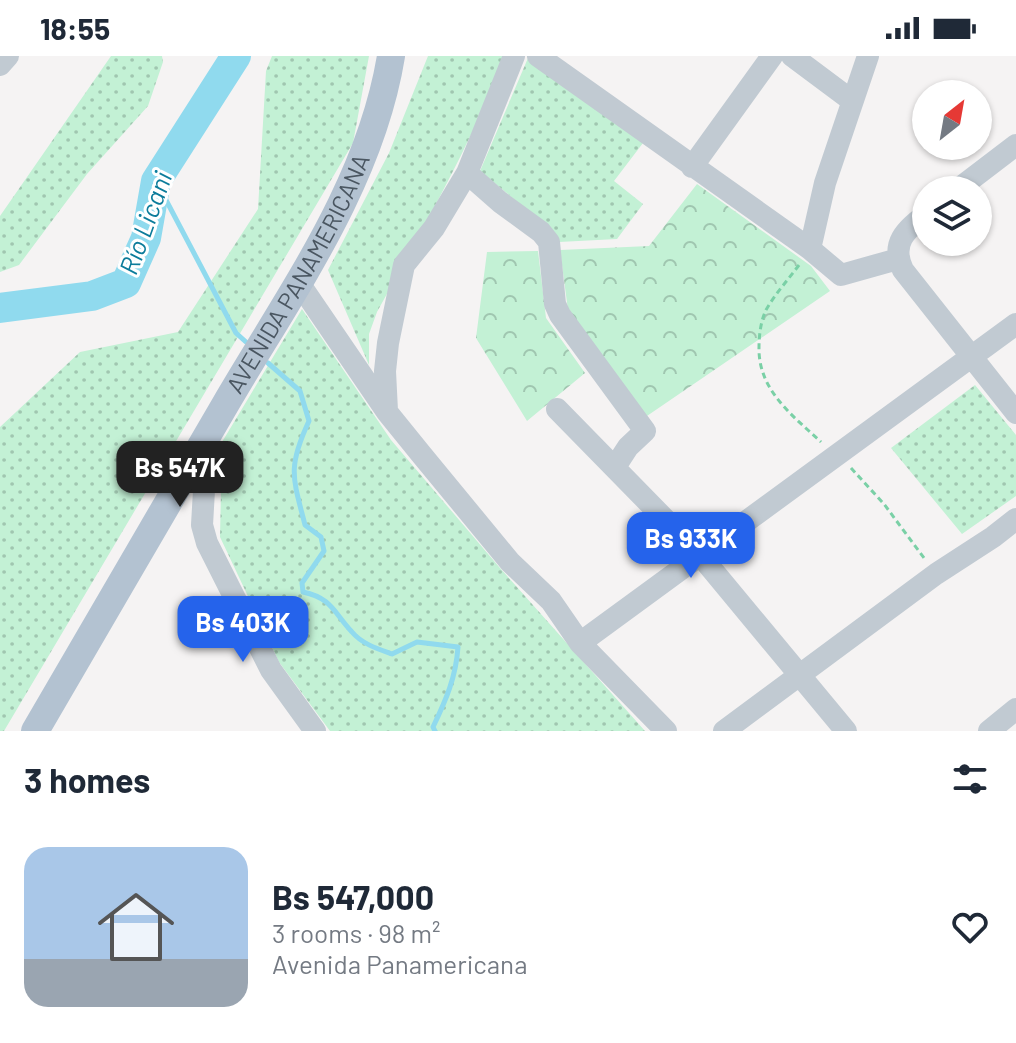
<!DOCTYPE html>
<meta charset="utf-8">
<style>
:root{--surface:#fff;--page:#f2f2f3;--text:#1f2937;--muted:#747a83;--accent:#2563eb}
body{margin:0;font-family:Barlow,sans-serif;background:var(--page);color:var(--text);height:100vh;display:flex;flex-direction:column;font-size:30px;white-space:nowrap}
*{box-sizing:border-box;margin:0}
p{font-size:26px;color:var(--muted)}
.icon{flex:none;width:44px;height:44px;fill:none;stroke:currentColor;stroke-width:2;stroke-linecap:round;stroke-linejoin:round}
.map{position:relative;height:675px;overflow:hidden}
.sheet{display:flex;flex-direction:column;background:var(--surface);flex:1}
.sheet>*{flex:none}
.needle{width:52px;rotate:31deg}
.controls{position:absolute;left:912px;top:24px;display:grid;gap:16px}
.controls a{display:grid;place-items:center;width:80px;height:80px;border-radius:50%;background:var(--surface);box-shadow:0 2px 6px #0004;font-size:40px}
.price{position:absolute;translate:-50% -68px;padding:0 18px;border-radius:16px;background:var(--accent);color:#fff;font-size:26px;line-height:52px;filter:drop-shadow(0 2px 4px #0008)}
.price::after{content:'';position:absolute;left:50%;top:48px;width:24px;height:18px;margin-left:-12px;background:inherit;clip-path:polygon(0 0,100% 0,50% 100%)}
.price.active{background:#222;color:#fff}
ul{padding:0;list-style:none}
li{display:flex;align-items:center;gap:24px;height:200px;padding:0 24px}
li span{display:grid;place-items:center;flex:none;width:224px;height:160px;border-radius:24px;color:#555}
li>.icon{margin-inline-start:auto}
span .icon{width:96px;height:96px;fill:#fffc;stroke-width:1}
li b{font-size:34px}
h2{display:flex;justify-content:space-between;align-items:center;height:96px;padding:0 24px;font-size:34px}
.status{display:flex;justify-content:space-between;align-items:center;height:56px;padding:0 40px;background:var(--surface);direction:ltr}
.status svg{height:22px;fill:currentColor}
.map>svg:first-child{display:block}
.grass{fill:url(#grass-dots)}
.park{fill:url(#park-crowns)}
.lines{fill:none;stroke-linecap:round;stroke-linejoin:round}
.stream{stroke:#90daee;stroke-width:5}
.river{stroke:#90daee;stroke-width:30}
.path{stroke:#7ad0a6;stroke-width:3;stroke-dasharray:6 4;stroke-linecap:butt}
.minor{stroke:#c1cad2;stroke-width:22}
.major{stroke:#b3c2d1;stroke-width:28}
.labels{text-anchor:middle;stroke-width:6;stroke-linejoin:round;paint-order:stroke}
.street-label{font-size:24px;fill:#4a5661;stroke:#fff}
.water-label{font-size:26px;font-style:italic;fill:#0c7c9b;stroke:#fff}
</style>
<div class="status"><b>18:55</b><svg viewBox="0 0 49 12"><path d="M0 12V9h3v3zM5 12V6h3v6zM10 12V3h3v9zM15 12V0h3v12zM26 1h20v11H26zM47 4h2v5h-2z"/></svg></div>
<div class="map">
<svg width="1016" height="675" viewBox="0 0 1016 675">
<defs>
<pattern id="grass-dots" width="8" height="8" patternUnits="userSpaceOnUse" patternTransform="scale(2)"><rect width="8" height="8" fill="#c3f1d5"/><path d="M2 2h.1M6 6h.1" fill="none" stroke="#a0c6b0" stroke-width="1.8" stroke-linecap="round"/></pattern>
<pattern id="park-crowns" width="20" height="18" patternUnits="userSpaceOnUse" patternTransform="scale(2)"><rect width="20" height="18" fill="#c3f1d5"/><path d="M2 6a3 3 0 1 1 6 0M12 15a3 3 0 1 1 6 0" fill="none" stroke="#a0c6b0"/></pattern>
</defs>
<rect width="100%" height="100%" fill="#f5f3f3"/>
<path class="grass" d="M111 0H162L163 6 148 50 87 118 19 209 0 216V160Z
M272 0H369L353 87 4 675H0V371L80 296 178 276 258 153 266 15Z
M428 0H505C471 89 423 172 377 256L369 278V309L328 214 389 97Z
M528 2 643 87 614 125 643 148 617 183 559 186 549 172 480 115Z
M302 253 391 384 500 512 645 675H330L279 606 220 481 222 386Z
M975 329 1016 379V440L962 478 891 392Z"/>
<path class="park" d="M697 128 811 210 830 235 644 362 568 254 560 194 649 190Z
M538 195 546 262 585 317 527 365 476 282 487 196Z"/>
<g class="lines">
<path class="stream" d="M156 125 236 277 246 286
M268 307 300 335 309 365C287 412 293 422 305 469L321 481 324 495 302 527 303 536C332 542 334 557 352 576 362 588 378 593 392 598L417 586 458 591C456 621 446 644 433 671L435 675"/>
<path class="river" d="M0 252 92 240 126 227 146 182 156 125 236 0"/>
<path class="path" d="M799 209C788 224 775 238 766 254 761 264 759 279 759 291 758 334 792 359 821 386
M851 412 884 448 924 502"/>
<path class="minor" d="M538 0 810 193 841 219 898 203
M792 0 851 44
M0 9 8 0
M692 111 772 0
M467 117 500 146 541 176 549 186 555 248 560 259 645 375 628 391 615 411
M957 134 1016 89
M926 158C906 174 890 187 903 214L1016 357
M810 193 825 127 868 0
M299 227 387 356 421 398 510 506 551 545 580 587 666 675
M557 353 700 499 846 675
M387 355 385 315 388 287 404 209 434 172 467 117 514 0
M207 382 202 469 207 487 271 614 315 675
M580 587 1016 268
M724 675 936 518 993 481 1016 463
M989 675 1016 653"/>
<path class="major" id="s1" d="M35 675C99 566 161 458 225 349 289 239 370 129 391 0"/>
</g>
<g class="labels">
<g class="street-label">
<text dy="8" stroke="none"><textPath href="#s1" startOffset="528">AVENIDA PANAMERICANA</textPath></text>
</g>
<g class="water-label">
<text transform="translate(146 167) rotate(-70)" y="9">Río Licani</text>
</g>
</g>
</svg>
<div class="controls">
<a><svg class="needle" viewBox="-14 -14 28 28"><path d="M0-13l5 13h-10z" fill="#e53935"/><path d="M0 13l5-13h-10z" fill="#747a83"/></svg></a>
<a><svg class="icon" aria-label="layers" viewBox="0 0 24 24"><path d="M12 4l9 5-9 5-9-5zM3 14l9 5 9-5"/></svg></a>
</div>
<b class="price active" style="left:180px;top:453px">Bs 547K</b>
<b class="price" style="left:691px;top:524px">Bs 933K</b>
<b class="price" style="left:243px;top:608px">Bs 403K</b>
</div>
<section class="sheet">
<h2>3 homes<svg class="icon" aria-label="filters" viewBox="0 0 24 24"><path d="M4 7h16M4 17h16"/><circle cx="9" cy="7" r="2"/><circle cx="15" cy="17" r="2"/></svg></h2>
<ul>
<li><span style="background:linear-gradient(#a9c7e8 70%,#9aa5b1 0)"><svg class="icon" aria-label="home" viewBox="0 0 24 24"><path d="M3 11l9-7 9 7M6 9v11h12V9"/></svg></span><div><b>Bs 547,000</b><p>3 rooms · 98 m²</p><p>Avenida Panamericana</p></div><svg class="icon" aria-label="heart" viewBox="0 0 24 24"><path d="M12 20l-8-8c-3-5 5-10 8-4 3-6 11-1 8 4z"/></svg></li>
</ul>
</section>
